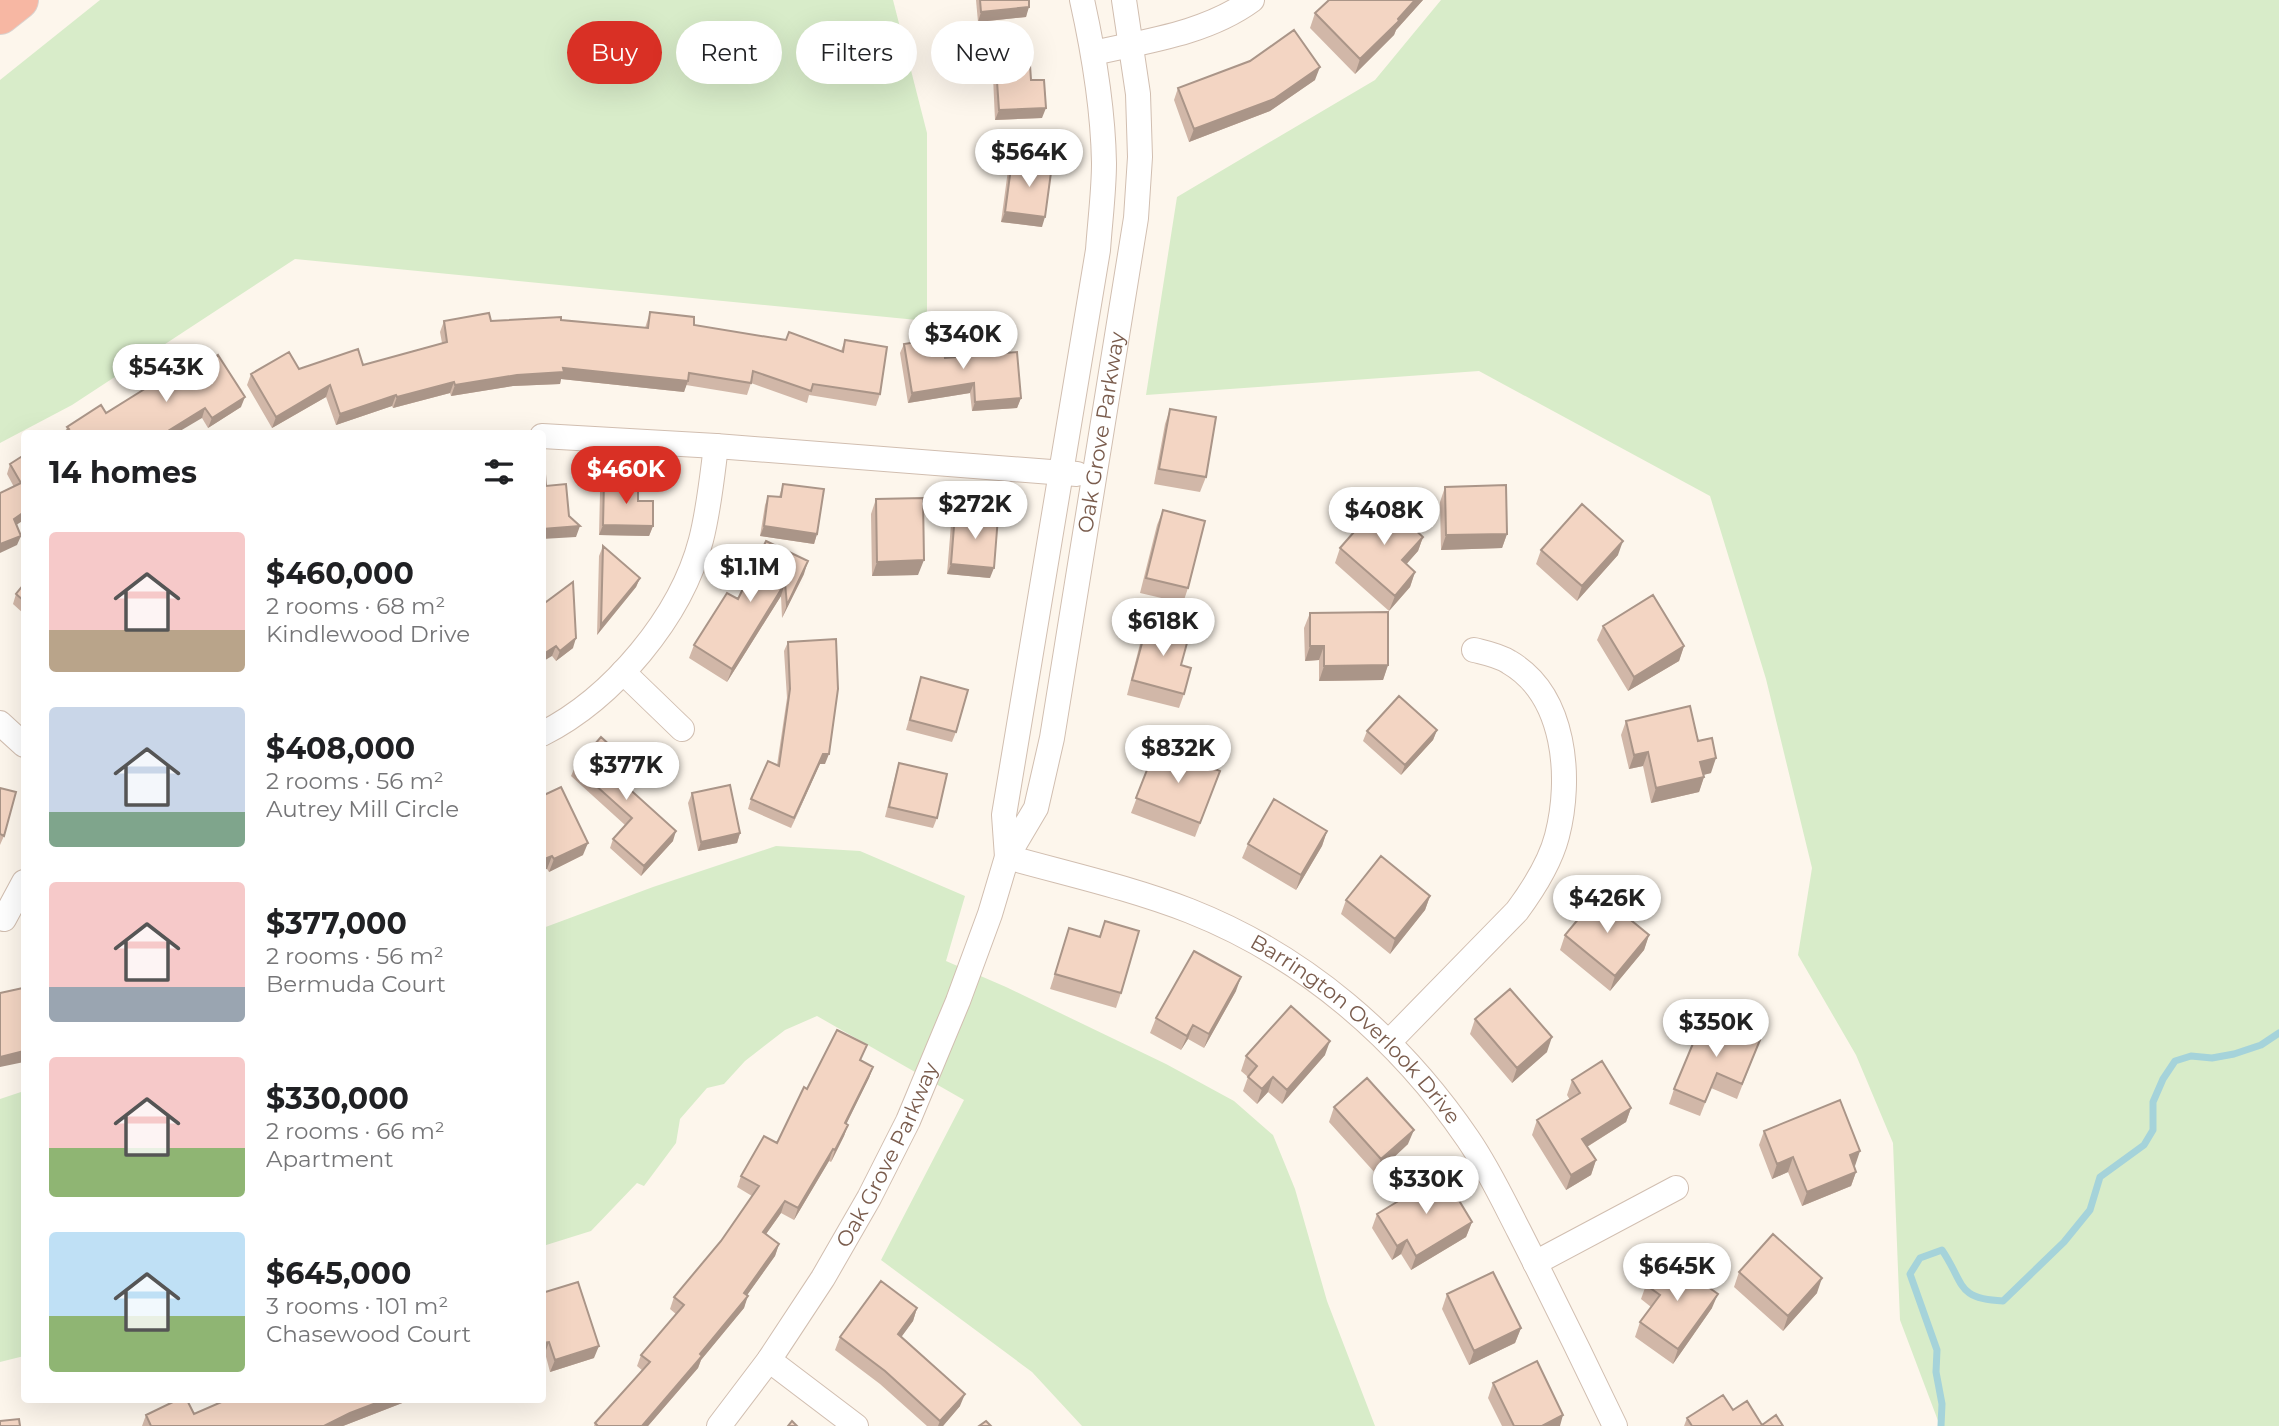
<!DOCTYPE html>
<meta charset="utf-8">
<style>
:root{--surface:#fff;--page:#f6f6f6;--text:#202124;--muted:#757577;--accent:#d93025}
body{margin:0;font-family:Montserrat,sans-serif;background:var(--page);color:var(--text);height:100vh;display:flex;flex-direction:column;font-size:26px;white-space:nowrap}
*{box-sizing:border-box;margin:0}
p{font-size:23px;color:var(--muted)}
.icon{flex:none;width:38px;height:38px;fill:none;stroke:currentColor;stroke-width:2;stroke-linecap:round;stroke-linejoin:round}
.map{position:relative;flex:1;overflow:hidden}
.details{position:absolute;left:21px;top:430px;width:525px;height:973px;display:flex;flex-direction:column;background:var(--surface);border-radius:7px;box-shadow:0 7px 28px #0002}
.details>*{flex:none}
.top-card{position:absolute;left:567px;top:21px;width:665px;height:63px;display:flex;gap:14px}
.price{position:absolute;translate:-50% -60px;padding:0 16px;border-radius:24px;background:#fff;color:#222;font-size:23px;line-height:46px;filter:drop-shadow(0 2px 4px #0008)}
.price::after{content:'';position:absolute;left:50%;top:42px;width:21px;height:16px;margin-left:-10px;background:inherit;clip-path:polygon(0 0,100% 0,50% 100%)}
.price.active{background:var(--accent);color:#fff}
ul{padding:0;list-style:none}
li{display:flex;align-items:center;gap:21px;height:175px;padding:0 28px}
li span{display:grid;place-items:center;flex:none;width:196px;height:140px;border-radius:7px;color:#555}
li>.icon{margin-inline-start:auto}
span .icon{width:84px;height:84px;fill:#fffc;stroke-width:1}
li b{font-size:30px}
h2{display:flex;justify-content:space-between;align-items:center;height:84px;padding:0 28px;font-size:30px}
.pill{padding:0 24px;border-radius:32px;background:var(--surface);box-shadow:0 7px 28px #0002;font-size:24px;line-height:63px}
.pill.active{background:var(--accent);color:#fff}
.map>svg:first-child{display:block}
.green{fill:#d8ecc9}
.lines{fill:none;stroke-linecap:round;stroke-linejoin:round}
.stream{stroke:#a5d3da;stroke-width:7}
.street-casing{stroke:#d1beb0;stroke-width:26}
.highway-casing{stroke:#dad1cd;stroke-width:40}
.street{stroke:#fff;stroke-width:24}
.highway{stroke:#f7b7a3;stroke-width:38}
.wall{fill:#d1b7a8}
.shaded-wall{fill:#aa9588}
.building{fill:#f3d5c3;stroke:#aa9588;stroke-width:2}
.labels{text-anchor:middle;stroke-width:7;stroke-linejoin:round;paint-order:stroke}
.street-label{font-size:21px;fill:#7a5c4d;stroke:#fffaf3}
</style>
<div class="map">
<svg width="2279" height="1426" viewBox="0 0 2279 1426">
<rect width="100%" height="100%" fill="#fdf6ec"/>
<path class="green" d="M100 0H893L927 133V321L295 259 72 405 0 443V80Z
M1441 0H2279V1426H1940L1900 1320 1893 1143 1856 1055 1798 955 1812 868 1766 679 1710 496 1479 371 1146 395 1177 197 1375 80Z
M776 846 860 851 965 896 946 961 1006 987 1166 1064 1234 1101 1273 1135 1295 1189 1327 1301 1375 1426H1082L1032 1372 881 1260 964 1100 817 1016 785 1030 745 1061 724 1084 707 1088 680 1119 676 1143 644 1186 637 1183 591 1231 543 1246V928L653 887Z
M24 1091V1356L0 1362V1099Z"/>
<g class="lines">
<path class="stream" d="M1941 1426 1942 1404 1936 1372 1937 1350 1910 1274 1920 1258 1942 1250C1965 1284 1956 1299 2003 1301L2064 1242 2090 1210 2100 1177 2144 1145 2153 1130V1102L2163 1079 2175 1061 2191 1056 2212 1058 2234 1054 2261 1045 2279 1033"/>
<g class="street-casing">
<g id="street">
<path d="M1093 53C1147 41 1207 33 1252 0"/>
<path d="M542 436 716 446 1077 474"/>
<path d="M623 672 682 729"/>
<path d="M0 723 24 745"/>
<path d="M542 734C613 698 681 617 701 540 709 509 712 477 716 446"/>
<path id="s1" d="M1007 857C1068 874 1131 888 1190 911 1304 956 1399 1038 1468 1139 1488 1168 1503 1200 1519 1231 1552 1296 1584 1361 1615 1426"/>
<path d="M1007 857 1004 815 1098 250C1100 221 1104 191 1104 163 1103 107 1094 54 1082 0"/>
<path d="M4 919 24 882"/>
<path d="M1389 1042 1517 911C1534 888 1550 863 1557 836 1572 778 1566 695 1509 662 1498 655 1486 653 1474 650"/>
<path d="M1535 1263 1676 1188"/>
<path d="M769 1360 856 1426"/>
<path id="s2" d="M719 1426 769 1360 823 1278 869 1198 908 1121 958 1001 990 914 1007 857 1036 808 1052 738 1136 218 1140 157 1138 94 1124 0"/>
</g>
</g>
<g class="highway-casing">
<path id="highway" d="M0 15 19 0"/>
</g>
<use href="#street" class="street"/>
<use href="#highway" class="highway"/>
</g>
<path class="wall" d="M976 0H1029L1026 17 978 22Z
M1329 0H1423L1396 30 1394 35 1355 74 1310 28 1315 13Z
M996 67 1031 80 1042 118 995 120 993 77Z
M1315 80 1270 111 1189 142 1174 100 1178 88Z
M1012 160 1042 227 1001 222 1008 170Z
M650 312 694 325 841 351 845 340 880 394 876 406 809 395 807 403 751 383 747 395 686 385 684 392 561 379 560 384 513 386 451 396 450 393 393 408 392 406 336 425 326 397 272 428 247 385 251 374 299 369 363 365 442 343 440 332 444 321H491L561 320 645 328Z
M904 344 945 358 1021 398 1017 408 972 411 970 393 908 403 900 353Z
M165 389 241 407 208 428 202 418 66 431 67 427 106 413Z
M1170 409 1206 477 1200 492 1154 484 1165 424Z
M24 455 16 525 17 545 14 487 7 474 10 464Z
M604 482 638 501 653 526 649 536 599 535 600 492Z
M783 484 817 534 814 544 760 536 765 505 768 496 779 497Z
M1445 487 1507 534 1502 548 1441 550 1440 502Z
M876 499 918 575 872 576 871 514Z
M1163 510 1188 588 1183 603 1140 593 1157 525Z
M955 514 990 578 947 574 951 524Z
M1423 537 1418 551 1406 564 1415 572 1410 587 1389 611 1335 563 1340 548Z
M603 546 640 578 636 587 597 635 599 556Z
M1541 550 1618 555 1577 601 1536 564Z
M804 574 782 618 781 596 727 682 689 658 694 645 738 599Z
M24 584V614L13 604 16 594Z
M542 605 573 648 556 661 552 656Z
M1310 613 1388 665 1383 680 1319 681V660L1305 661 1304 628Z
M1148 621 1181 665 1184 694 1179 708 1127 695 1142 636Z
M1603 626 1684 646 1679 661 1628 691 1597 640Z
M788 642 825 764H820L791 828 748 809 751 799 777 765 787 698 784 651Z
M921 677 956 732 952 742 906 730Z
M1626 721 1698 741 1711 773 1703 775 1704 777 1699 792 1651 803 1643 766 1629 769 1621 735Z
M1437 730 1433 740 1401 775 1363 741 1367 731Z
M1156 747 1220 771 1195 837 1131 813Z
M899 763 937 818 933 828 885 817 896 773Z
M575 767 634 780 628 787 673 841 641 876 610 848 613 839 625 825 571 776Z
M0 788 4 836 0 845Z
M692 793 740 833 737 843 698 851 688 803Z
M542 796 583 855 549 872 547 869Z
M1327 831 1322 846 1296 890 1242 858 1248 844Z
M1430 896 1425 910 1390 954 1341 914 1346 900Z
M1105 921 1121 993 1116 1008 1050 989 1069 928 1099 937Z
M1565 935H1649L1644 950 1610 991 1560 950Z
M1236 991 1204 1048 1188 1039 1181 1050 1150 1033 1156 1018Z
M1475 1019 1547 1052 1512 1083 1470 1034Z
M1760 1040 1737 1099 1711 1088 1700 1116 1669 1104 1674 1089Z
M1325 1055 1282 1104 1268 1092 1257 1104 1243 1091 1248 1077 1241 1071 1246 1056Z
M861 1061 873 1067 869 1078 846 1124 848 1125 844 1136 831 1162 829 1161 794 1220 781 1213 766 1234 779 1244 775 1256 747 1295 744 1308 701 1360 698 1368 648 1426H594L595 1423 643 1371 637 1366 641 1355 676 1314 670 1309 674 1297 721 1241 752 1196 737 1187 741 1176 777 1143 807 1089Z
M1572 1080 1631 1108 1626 1122 1587 1147 1596 1160 1591 1175 1566 1190 1532 1135 1537 1120 1570 1100 1567 1095Z
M1334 1107 1408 1144 1376 1174 1329 1122Z
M1764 1131 1855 1166H1854L1856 1172 1851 1186 1802 1206 1788 1172 1772 1179 1759 1145Z
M1377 1214 1472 1222 1466 1237 1411 1270 1401 1254 1392 1260 1372 1228Z
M1739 1272 1817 1293 1783 1331 1734 1287Z
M1646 1285 1712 1308 1673 1364 1635 1337 1640 1322 1651 1307 1641 1299Z
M542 1293 594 1358 550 1372 545 1353Z
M1447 1294 1521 1328 1515 1343 1469 1365 1442 1309Z
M917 1308 913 1321 901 1337 960 1406 943 1426H927L880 1384 835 1350 840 1337Z
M1493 1383 1560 1426H1502L1488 1398Z
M410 1400 343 1426H142L146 1415 194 1414Z
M1733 1410 1762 1425 1783 1426H1684L1687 1418Z"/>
<path class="shaded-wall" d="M1415 0H1423L1396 30 1394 35 1355 74 1360 59Z
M1029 7 1026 17 978 22 981 12Z
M1320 67 1315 80 1270 111 1189 142 1194 129Z
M1046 108 1042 118 995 120 999 110Z
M1005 212 1045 217 1042 227 1001 222Z
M563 368 688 381 684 392 561 379 560 384 513 386 451 396 455 385Z
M454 382 450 393 393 408 397 397Z
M974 383 970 393 908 403 912 393Z
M330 385 326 397 272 428 276 417Z
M396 395 392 406 336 425 340 414Z
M245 397 241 407 208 428 212 418Z
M1021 398 1017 408 972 411 975 402Z
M205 408 202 418 175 434H163Z
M24 512V520L10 529 14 519Z
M603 525 653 526 649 536 599 535Z
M580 526 576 537 542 539V529Z
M764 526 817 534 814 544 760 536Z
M1507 534 1502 548 1441 550 1446 535Z
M21 536 17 545 0 553V544Z
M1423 537 1418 551 1397 575 1402 560Z
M1623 541 1618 555 1577 601 1582 586Z
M924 560 918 575 872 576 877 562Z
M808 561 804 574 782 618 787 605Z
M951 564 994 568 990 578 947 574Z
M1415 572 1410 587 1389 611 1395 596Z
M640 578 636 587 597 635 601 625Z
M785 583 781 596 727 682 732 669Z
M576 638 573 648 556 661 560 651Z
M556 646 552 656 542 662V655Z
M1310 646H1324L1319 660 1305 661Z
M1684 646 1679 661 1628 691 1634 677Z
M1388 665 1383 680 1319 681 1324 666Z
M1437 730 1433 740 1401 775 1405 765Z
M1648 752 1643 766 1629 769 1634 755Z
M823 754H829L825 764H820L791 828Z
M1716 758 1711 773 1695 777 1700 762Z
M638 771 634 780 621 794 625 785Z
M1704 777 1699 792 1651 803 1656 788Z
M676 831 673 841 641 876 644 866Z
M1327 831 1322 846 1296 890 1301 875Z
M740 833 737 843 698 851 701 842Z
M588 843 583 855 549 872 554 859Z
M552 856 547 869 542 870V860Z
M1430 896 1425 910 1390 954 1395 939Z
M1649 935 1644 950 1610 991 1615 976Z
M1241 977 1236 991 1204 1048 1209 1034Z
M1193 1025 1188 1039 1181 1050 1187 1036Z
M1552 1037 1547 1052 1512 1083 1517 1068Z
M1330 1041 1325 1055 1282 1104 1287 1090Z
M24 1051V1062L0 1067V1057Z
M873 1067 869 1078 841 1135 845 1123Z
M1273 1077 1268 1092 1257 1104 1262 1089Z
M1631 1108 1626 1122 1577 1153 1582 1139Z
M848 1125 844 1136 831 1162 835 1150Z
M1414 1130 1408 1144 1376 1174 1381 1159Z
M833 1149 829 1161 794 1220 798 1208Z
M1860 1151 1855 1166 1844 1170 1850 1155Z
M1793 1157 1788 1172 1772 1179 1777 1164Z
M1596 1160 1591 1175 1566 1190 1571 1175Z
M1856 1172 1851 1186 1802 1206 1807 1192Z
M785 1201 781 1213 759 1244 763 1232Z
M1472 1222 1466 1237 1411 1270 1416 1256Z
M1407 1240 1401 1254 1392 1260 1397 1246Z
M779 1244 775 1256 740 1305 744 1293Z
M1822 1278 1817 1293 1783 1331 1788 1316Z
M1718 1294 1712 1308 1673 1364 1678 1349Z
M748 1296 744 1308 701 1360 698 1368 648 1426H642Z
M917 1308 913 1321 894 1347 898 1334Z
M1521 1328 1515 1343 1469 1365 1474 1351Z
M549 1342 545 1353 542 1354V1343Z
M599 1346 594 1358 550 1372 555 1360Z
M965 1394 960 1406 943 1426H938L940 1421Z
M384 1400H410L343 1426H324L350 1413Z
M1563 1415 1560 1426H1542Z"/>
<path class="building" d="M980 0H1029V7L981 12Z
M1329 0H1415L1398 19 1399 21 1360 59 1315 13Z
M1294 30 1320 67 1274 99 1194 129 1178 88 1250 61Z
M1030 65 1031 80H1044L1046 108 999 110 996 67Z
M1012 160 1052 165 1045 217 1005 212Z
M650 312 694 317V325L786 340 789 332 843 352 845 340 887 347 880 394 813 384 811 391 753 371 751 383 689 373 688 381 563 368 564 372 517 375 455 385 454 382 397 397 396 395 340 414 330 385 276 417 251 374 289 352 299 369 358 349 363 365 447 342 444 321 489 313 491 321 561 317V320L648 328Z
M942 338 945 358 1017 352 1021 398 975 402 974 383 912 393 904 344Z
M218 355 245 397 212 418 205 408 163 434H61L69 429 67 427 101 405 106 413 159 380 165 389Z
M1170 409 1216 417 1206 477 1159 469Z
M24 455V512L14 519 21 536 0 544V493L21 483 10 464Z
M542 474H545L546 486 566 484 569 516 580 526 542 529Z
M604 482 638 483V501H653V526L603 525Z
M783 484 824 489 817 534 764 526 768 496 781 497Z
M1506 485 1507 534 1446 535 1445 487Z
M923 498 924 560 877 562 876 499Z
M1382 500 1423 537 1402 560 1415 572 1395 596 1340 548Z
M1582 504 1623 541 1582 586 1541 550Z
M1163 510 1205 521 1188 588 1146 578Z
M955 514 998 517 994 568 951 564Z
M766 541 808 561 787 605 785 583 732 669 694 645 727 593 738 599Z
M603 546 640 578 601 625Z
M573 582 576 638 560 651 556 646 542 655V605Z
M24 584V601L16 594Z
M1653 595 1684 646 1634 677 1603 626Z
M1388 612V665L1324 666V646H1310V613Z
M1148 621 1190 632 1181 665 1191 668 1184 694 1132 680Z
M836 639 838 689 829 754H823L794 818 751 799 768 761 779 766 790 689 788 642Z
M921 677 968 690 956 732 910 720Z
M1399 696 1437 730 1405 765 1367 731Z
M1690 706 1698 741 1712 738 1716 758 1700 762 1704 777 1656 788 1648 752 1634 755 1626 721Z
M601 737 638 771 625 785 676 831 644 866 613 839 632 818 575 767Z
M1156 747 1220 771 1200 823 1136 798Z
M899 763 947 774 937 818 889 807Z
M730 785 740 833 701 842 692 793Z
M561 787 588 843 554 859 552 856 542 860V796Z
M0 788 16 792 4 836 0 834Z
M1274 799 1327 831 1301 875 1248 844Z
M1381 856 1430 896 1395 939 1346 900Z
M1599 894 1649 935 1615 976 1565 935Z
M1105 921 1139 931 1121 993 1055 974 1069 928 1100 937Z
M1194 951 1241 977 1209 1034 1193 1025 1187 1036 1156 1018Z
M23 988 24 992V1051L0 1057V993Z
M1510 989 1552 1037 1517 1068 1475 1019Z
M1291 1006 1330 1041 1287 1090 1273 1077 1262 1089 1248 1077 1257 1066 1246 1056Z
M1704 1017 1760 1040 1742 1084 1717 1073 1705 1102 1674 1089Z
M837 1030 867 1045 860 1060 873 1067 845 1123 848 1125 835 1150 833 1149 798 1208 785 1201 763 1232 779 1244 744 1293 748 1296 700 1354 702 1356 642 1426H598L595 1423 650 1362 641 1355 684 1305 674 1297 721 1241 759 1186 741 1176 764 1136 777 1143 804 1087 807 1089Z
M1602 1061 1631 1108 1582 1139 1596 1160 1571 1175 1537 1120 1580 1093 1572 1080Z
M1367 1078 1414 1130 1381 1159 1334 1107Z
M1840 1100 1860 1151 1850 1155 1856 1172 1807 1192 1793 1157 1777 1164 1764 1131Z
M1443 1174 1472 1222 1416 1256 1407 1240 1397 1246 1377 1214Z
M1773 1234 1822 1278 1788 1316 1739 1272Z
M1666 1257 1718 1294 1678 1349 1640 1322 1660 1295 1646 1285Z
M1493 1272 1521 1328 1474 1351 1447 1294Z
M881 1281 917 1308 898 1334 965 1394 940 1421 885 1371 840 1337Z
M578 1282 599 1346 555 1360 549 1342 542 1343V1293Z
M1537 1361 1563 1415 1542 1426H1514L1493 1383Z
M1723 1395 1733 1410 1747 1401 1762 1425 1776 1415 1783 1426H1692L1687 1418Z
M177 1400H187L194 1414 226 1400H384L350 1413 324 1426H151L146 1415Z
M19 1419 20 1426H0V1421Z
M792 1421 797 1426H788Z
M986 1421 991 1426H979Z"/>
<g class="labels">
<g class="street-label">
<text dy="7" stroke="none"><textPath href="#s2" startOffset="1080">Oak Grove Parkway</textPath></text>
<text dy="7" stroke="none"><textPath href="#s1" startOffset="397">Barrington Overlook Drive</textPath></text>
<text dy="7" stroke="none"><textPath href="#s2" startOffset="320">Oak Grove Parkway</textPath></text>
</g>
</g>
</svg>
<b class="price" style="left:1029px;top:189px">$564K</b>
<b class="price" style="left:963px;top:371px">$340K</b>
<b class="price" style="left:166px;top:404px">$543K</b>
<b class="price active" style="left:626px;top:506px">$460K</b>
<b class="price" style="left:975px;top:541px">$272K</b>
<b class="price" style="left:1384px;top:547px">$408K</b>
<b class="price" style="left:750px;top:604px">$1.1M</b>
<b class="price" style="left:1163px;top:658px">$618K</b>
<b class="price" style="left:1178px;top:785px">$832K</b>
<b class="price" style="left:626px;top:802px">$377K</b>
<b class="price" style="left:1607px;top:935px">$426K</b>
<b class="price" style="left:1716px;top:1059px">$350K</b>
<b class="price" style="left:1426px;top:1216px">$330K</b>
<b class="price" style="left:1677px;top:1303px">$645K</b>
<div class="top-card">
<a class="pill active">Buy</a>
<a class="pill">Rent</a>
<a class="pill">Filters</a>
<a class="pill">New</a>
</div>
<section class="details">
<h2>14 homes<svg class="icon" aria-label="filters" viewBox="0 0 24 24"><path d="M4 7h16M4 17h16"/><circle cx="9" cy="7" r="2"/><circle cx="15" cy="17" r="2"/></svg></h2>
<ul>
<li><span style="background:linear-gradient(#f6c9c9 70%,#b9a48a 0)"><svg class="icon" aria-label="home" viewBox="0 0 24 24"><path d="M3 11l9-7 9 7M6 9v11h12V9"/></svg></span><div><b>$460,000</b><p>2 rooms · 68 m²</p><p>Kindlewood Drive</p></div></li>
<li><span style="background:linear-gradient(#c9d6e8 75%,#7fa58c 0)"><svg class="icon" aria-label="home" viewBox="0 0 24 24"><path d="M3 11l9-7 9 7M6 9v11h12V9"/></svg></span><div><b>$408,000</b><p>2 rooms · 56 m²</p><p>Autrey Mill Circle</p></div></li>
<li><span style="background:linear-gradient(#f6c9c9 75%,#9aa5b1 0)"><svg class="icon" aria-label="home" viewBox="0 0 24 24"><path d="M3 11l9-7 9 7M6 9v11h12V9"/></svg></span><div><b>$377,000</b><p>2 rooms · 56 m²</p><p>Bermuda Court</p></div></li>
<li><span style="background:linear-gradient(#f6c9c9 65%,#8fb573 0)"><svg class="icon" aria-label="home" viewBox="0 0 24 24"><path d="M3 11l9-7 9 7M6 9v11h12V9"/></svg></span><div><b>$330,000</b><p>2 rooms · 66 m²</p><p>Apartment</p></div></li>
<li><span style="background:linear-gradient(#bfe0f5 60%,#8fb573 0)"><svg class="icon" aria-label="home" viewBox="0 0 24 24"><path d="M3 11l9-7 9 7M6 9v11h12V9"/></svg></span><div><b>$645,000</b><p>3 rooms · 101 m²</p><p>Chasewood Court</p></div></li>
</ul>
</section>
</div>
